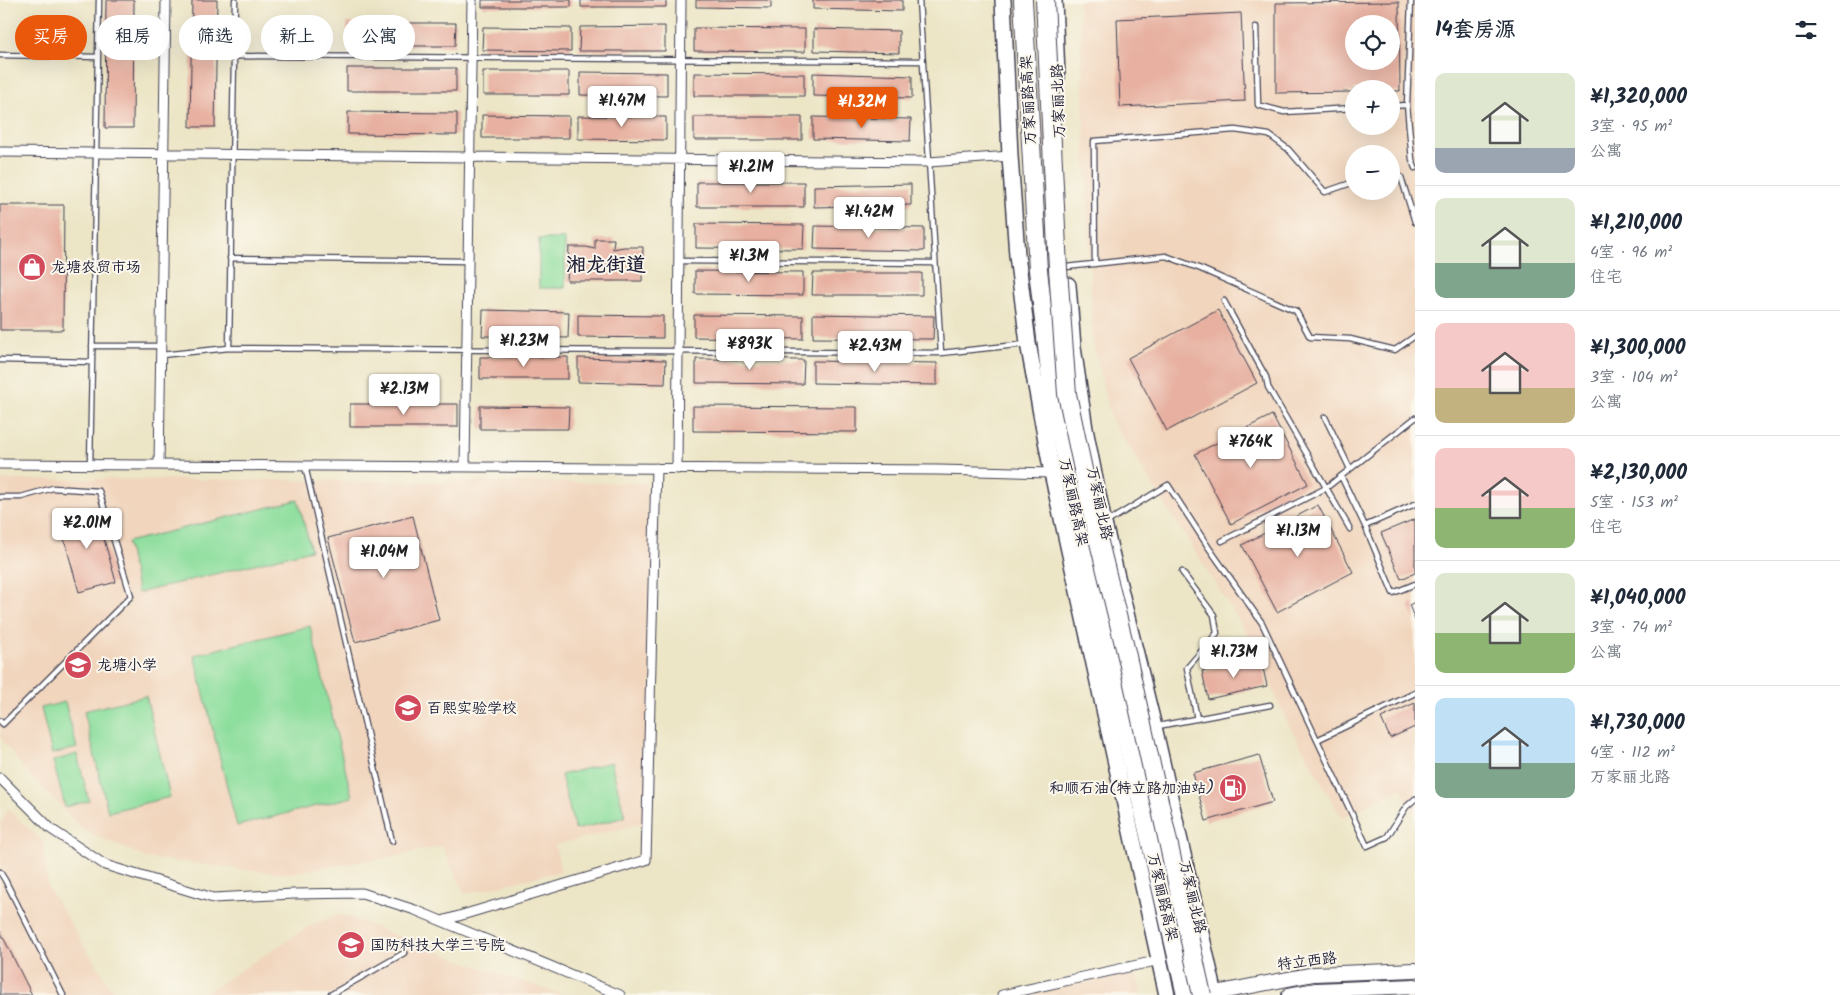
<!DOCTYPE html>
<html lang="zh">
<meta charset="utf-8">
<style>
:root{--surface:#fff;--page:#f2f2f3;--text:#1f2937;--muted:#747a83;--line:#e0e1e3;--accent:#ea580c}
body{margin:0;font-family:Kalam,"LXGW WenKai TC",sans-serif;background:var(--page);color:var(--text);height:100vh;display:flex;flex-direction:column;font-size:19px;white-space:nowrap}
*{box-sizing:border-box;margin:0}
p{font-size:16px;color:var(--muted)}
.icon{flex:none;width:28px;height:28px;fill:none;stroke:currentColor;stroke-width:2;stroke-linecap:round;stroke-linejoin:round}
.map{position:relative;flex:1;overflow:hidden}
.details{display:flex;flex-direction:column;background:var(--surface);width:425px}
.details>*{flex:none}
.top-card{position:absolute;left:15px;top:15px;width:475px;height:45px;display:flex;gap:10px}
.controls{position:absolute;left:1345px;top:15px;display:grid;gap:10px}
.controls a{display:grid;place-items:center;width:55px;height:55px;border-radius:50%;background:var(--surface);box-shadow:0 5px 20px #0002;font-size:25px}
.price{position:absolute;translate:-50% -42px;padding:0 11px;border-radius:5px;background:#fff;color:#222;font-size:16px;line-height:32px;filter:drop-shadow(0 1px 2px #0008)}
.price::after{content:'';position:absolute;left:50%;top:30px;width:15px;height:11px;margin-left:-8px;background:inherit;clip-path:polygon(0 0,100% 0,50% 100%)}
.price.current{background:var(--accent);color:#fff}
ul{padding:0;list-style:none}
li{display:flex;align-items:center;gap:15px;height:125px;padding:0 20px}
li+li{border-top:1px solid var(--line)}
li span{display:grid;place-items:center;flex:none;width:140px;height:100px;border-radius:10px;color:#555}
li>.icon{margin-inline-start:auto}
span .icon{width:60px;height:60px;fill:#fffc;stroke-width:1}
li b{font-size:21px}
h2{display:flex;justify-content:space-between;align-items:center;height:60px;padding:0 20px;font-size:21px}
.chip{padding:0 18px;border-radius:22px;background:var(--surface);box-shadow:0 5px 20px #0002;font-size:18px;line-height:45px}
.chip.current{background:var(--accent);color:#fff}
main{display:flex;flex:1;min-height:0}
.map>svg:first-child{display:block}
.built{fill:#f1d5bd;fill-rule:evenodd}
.green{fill:#8dde9d;stroke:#58806c}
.building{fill:#e7b0a0;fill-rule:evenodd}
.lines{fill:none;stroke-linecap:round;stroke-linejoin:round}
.lane-casing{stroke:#403f50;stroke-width:7}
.street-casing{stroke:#403f50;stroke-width:11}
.secondary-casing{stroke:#403f50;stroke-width:16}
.primary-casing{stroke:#403f50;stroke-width:18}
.highway-casing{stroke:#403f50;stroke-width:20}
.lane{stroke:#fff;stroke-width:4.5}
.street{stroke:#fff;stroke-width:9}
.secondary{stroke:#fff;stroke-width:14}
.primary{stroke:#fff;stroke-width:15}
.highway{stroke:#fff;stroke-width:18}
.highway-bridge-casing{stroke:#403f50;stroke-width:20;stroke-linecap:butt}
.highway-bridge{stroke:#fff;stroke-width:18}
.labels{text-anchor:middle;stroke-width:4;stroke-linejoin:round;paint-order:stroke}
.street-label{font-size:15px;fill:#22223b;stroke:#fbf7ec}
.poi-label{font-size:15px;fill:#22223b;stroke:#fbf7ec;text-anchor:start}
.district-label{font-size:20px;font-weight:bold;fill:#22223b;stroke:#fbf7ec}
</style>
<main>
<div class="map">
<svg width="1415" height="995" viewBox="0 0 1415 995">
<rect width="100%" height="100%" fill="#fbf7ec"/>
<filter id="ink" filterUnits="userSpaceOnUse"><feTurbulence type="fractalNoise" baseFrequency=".02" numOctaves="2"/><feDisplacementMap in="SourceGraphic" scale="10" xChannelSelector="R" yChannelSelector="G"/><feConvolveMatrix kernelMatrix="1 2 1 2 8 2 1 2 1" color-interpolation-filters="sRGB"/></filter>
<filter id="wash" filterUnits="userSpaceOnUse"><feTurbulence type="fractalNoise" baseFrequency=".0096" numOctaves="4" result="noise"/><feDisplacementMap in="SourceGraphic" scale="20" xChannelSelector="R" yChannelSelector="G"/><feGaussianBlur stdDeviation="1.12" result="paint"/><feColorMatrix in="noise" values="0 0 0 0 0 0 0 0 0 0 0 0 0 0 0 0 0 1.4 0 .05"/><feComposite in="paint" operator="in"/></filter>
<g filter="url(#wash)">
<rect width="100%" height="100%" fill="#ece5c6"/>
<path class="built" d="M1079 0H1415V812L1401 788 1342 818 1286 720 1252 641 1111 419 1093 342ZM1354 24H1391V61H1354ZM1354 89H1391V126H1354ZM1354 154H1391V191H1354Z
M111 479 646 483 647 511 656 524 647 822 555 845 561 871 465 894 442 846 391 857 283 874 147 858 84 830 28 773 0 737V480Z
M8 809 43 842 48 888 115 995H0V825Z
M341 914 476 966 563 995H202L313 924Z
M1136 970 1141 995H1032Z"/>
<path class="green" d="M539 239H565V288H539Z
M298 500 311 550 138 593 127 542Z
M310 626 352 797 237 826 194 655Z
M146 696 170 797 108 812 84 711Z
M65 702 77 748 52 754 41 708Z
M77 754 89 801 65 807 53 761Z
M611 762 625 817 575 830 561 775Z"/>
<g id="blocks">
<path class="building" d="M106 0H134L133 128H105Z
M192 0H217L215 127H190Z
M482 0H571V7H482Z
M581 0H666V7H581Z
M696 0H771V8L696 7Z
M813 0H902V11L813 9Z
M1399 2 1400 91H1391V89H1354V92L1276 93V3ZM1354 24H1391V61H1354Z
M1241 13 1245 101 1120 107 1117 19Z
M347 23H456L455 46H347Z
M665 26V51H579L580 27Z
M483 27 571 28V51L482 50Z
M694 28 805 29V52L694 51Z
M814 29 899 31V53L814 51Z
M347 68H456V91H347Z
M483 71H569V95H483Z
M580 72 667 73V96L580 95Z
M694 73 804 74V96H694Z
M813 73 912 76V98L813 96Z
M348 112 457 113V135L348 134Z
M482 115 569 116V138H482Z
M578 116 666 117V140L578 139Z
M694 117H802V140H694Z
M813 117 911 119 910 141 813 139Z
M697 182H804V207H697Z
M911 184V205L814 207V186Z
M0 205H64L63 330H0Z
M696 224 804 225 803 249 696 248Z
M815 226 924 228V251L814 249Z
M595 239H614L613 249 624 247H643L642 281H567L569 247H586L595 249Z
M695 271 803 272V295L695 294Z
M813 273H922V295H812Z
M483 310 569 312 568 338 482 336Z
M1218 310 1257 383 1167 431 1128 358Z
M813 314 934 316 933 339 813 338Z
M578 315 663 316V338L578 337Z
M694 315 803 316V339L694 337Z
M480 357H568V379H480Z
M578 358 666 360 665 384 578 382Z
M696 359 804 360 803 384 696 383Z
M813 361 937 363V385L813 383Z
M350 404H458V427H350Z
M480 406 569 407 568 429H480Z
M693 406 857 407V432L693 431Z
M1272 415 1308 484 1231 524 1195 454Z
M1318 505 1353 572 1277 612 1242 545Z
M95 507 116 582 79 592 58 517Z
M413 516 439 620 355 642 328 538Z
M1415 519V573L1401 579 1381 533Z
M1415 602V620L1409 605Z
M1261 659 1267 686 1208 699 1202 671Z
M1415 703V727L1390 738 1381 718Z
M1259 755 1273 802 1206 821 1193 773Z
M0 931 32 995H0Z"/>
</g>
</g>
<g filter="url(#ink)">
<use href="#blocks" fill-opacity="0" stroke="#403f50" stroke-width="1"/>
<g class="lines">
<g class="lane-casing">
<path id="lane" d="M919 0 941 353
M1411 0 1407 105 1412 160 1415 168
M1256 27 1258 105 1284 112 1354 108
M0 55 98 57
M234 56 923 61
M1391 106 1407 105
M1391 174 1401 177 1415 222
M230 258 468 261
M679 261 935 263
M1095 264 1094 141 1235 130 1269 135 1288 149 1325 192 1354 182
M1066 267 1166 256 1201 269 1296 311 1310 337 1350 339 1395 350 1415 336
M1224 301 1266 377 1268 387 1350 529
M92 346H161
M229 348 235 0
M161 355 229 348 941 353 1026 344
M0 360 92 362
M1325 417 1350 469
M90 465 99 0
M305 466 392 841
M1341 476 1365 526 1393 593 1415 584
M0 497H21L53 488 99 491 131 596 3 724 0 721
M1107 522 1168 485 1209 548 1262 623 1367 846 1387 837 1406 807 1415 799
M1365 526 1415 504
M1222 541 1326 488 1415 418
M1182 572 1214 615 1217 633 1187 668 1197 719
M1158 726 1270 705
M1317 740 1415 693
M0 872 5 880 63 995
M330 995 404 953"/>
</g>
<g class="street-casing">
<path id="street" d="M0 152 929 162 1010 156
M0 464 939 470 1052 473
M159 465 166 0
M465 467 472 0
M677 469 681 0
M0 778 51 829 105 865 213 898 294 894 362 893 415 910 620 995
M442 921 646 860 656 468
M1002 995 1160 960"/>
</g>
<g class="secondary-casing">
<path id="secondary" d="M1205 995 1314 974 1415 970
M1289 995 1316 990 1415 986"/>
</g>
<g class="primary-casing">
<path id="primary" d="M1003 0 1010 156 1017 255 1028 343 1052 473 1167 995
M1054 0 1057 77
M1068 285 1073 347 1085 429 1104 524 1154 727 1215 995"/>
</g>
<g class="highway-casing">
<path id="highway" d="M1023 0 1038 270 1053 397 1108 657 1186 995"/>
</g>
<use href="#lane" class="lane"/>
<use href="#street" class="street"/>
<use href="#secondary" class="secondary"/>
<use href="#primary" class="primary"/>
<use href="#highway" class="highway"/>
<g class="highway-bridge-casing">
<path id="highway-bridge" d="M1045 0 1058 269 1067 394 1095 526 1126 652 1202 995"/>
</g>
<use href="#highway-bridge" class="highway-bridge"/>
</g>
</g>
<defs>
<g id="shop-disc" transform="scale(1.4375)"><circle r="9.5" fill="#d1495b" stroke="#fbf7ec"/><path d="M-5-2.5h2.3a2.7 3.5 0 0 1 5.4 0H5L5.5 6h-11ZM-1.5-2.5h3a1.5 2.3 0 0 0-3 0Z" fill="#fff"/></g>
<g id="school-disc" transform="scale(1.4375)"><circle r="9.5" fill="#d1495b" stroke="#fbf7ec"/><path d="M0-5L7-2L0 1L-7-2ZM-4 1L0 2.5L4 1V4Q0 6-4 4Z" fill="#fff"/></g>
<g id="fuel-disc" transform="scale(1.4375)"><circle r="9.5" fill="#d1495b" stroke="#fbf7ec"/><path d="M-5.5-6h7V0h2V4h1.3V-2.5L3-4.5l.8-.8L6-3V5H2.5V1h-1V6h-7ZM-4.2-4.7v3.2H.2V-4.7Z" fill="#fff"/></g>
<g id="university-disc" transform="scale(1.4375)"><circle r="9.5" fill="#d1495b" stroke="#fbf7ec"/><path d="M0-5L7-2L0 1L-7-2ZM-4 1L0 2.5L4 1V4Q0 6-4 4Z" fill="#fff"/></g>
</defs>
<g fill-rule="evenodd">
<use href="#shop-disc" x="32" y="267"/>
<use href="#school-disc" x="78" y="665"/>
<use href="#school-disc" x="408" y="708"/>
<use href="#fuel-disc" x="1233" y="788"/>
<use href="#university-disc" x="351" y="945"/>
</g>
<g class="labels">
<g class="street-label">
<text transform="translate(1028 100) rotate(-93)" y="5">万家丽路高架</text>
<text transform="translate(1058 101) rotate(-92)" y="5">万家丽北路</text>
<text transform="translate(1074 502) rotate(78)" y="5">万家丽路高架</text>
<text transform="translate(1100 503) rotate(78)" y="5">万家丽北路</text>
<text transform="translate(1163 897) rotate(77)" y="5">万家丽路高架</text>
<text transform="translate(1193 897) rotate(77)" y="5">万家丽北路</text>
<text transform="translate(1307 961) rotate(-7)" y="5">特立西路</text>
</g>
<g class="poi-label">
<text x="51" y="272">龙塘农贸市场</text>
<text x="97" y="670">龙塘小学</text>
<text x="427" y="713">百熙实验学校</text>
<text x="1214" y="793" text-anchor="end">和顺石油(特立路加油站)</text>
<text x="370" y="950">国防科技大学三号院</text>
</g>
<g class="district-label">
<text x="606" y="271">湘龙街道</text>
</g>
</g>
</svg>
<div class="controls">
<a><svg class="icon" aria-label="locate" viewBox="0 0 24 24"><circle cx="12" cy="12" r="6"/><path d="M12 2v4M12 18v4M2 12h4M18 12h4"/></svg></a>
<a>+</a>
<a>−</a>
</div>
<b class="price" style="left:622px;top:128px">¥1.47M</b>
<b class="price current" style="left:862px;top:129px">¥1.32M</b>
<b class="price" style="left:751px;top:194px">¥1.21M</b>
<b class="price" style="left:869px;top:239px">¥1.42M</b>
<b class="price" style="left:749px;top:283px">¥1.3M</b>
<b class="price" style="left:524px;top:368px">¥1.23M</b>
<b class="price" style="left:750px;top:371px">¥893K</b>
<b class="price" style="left:875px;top:373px">¥2.43M</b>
<b class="price" style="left:404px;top:416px">¥2.13M</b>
<b class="price" style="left:1251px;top:469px">¥764K</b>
<b class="price" style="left:87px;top:550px">¥2.01M</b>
<b class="price" style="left:1298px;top:558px">¥1.13M</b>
<b class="price" style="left:384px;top:579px">¥1.04M</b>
<b class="price" style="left:1234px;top:679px">¥1.73M</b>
<div class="top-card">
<a class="chip current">买房</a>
<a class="chip">租房</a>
<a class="chip">筛选</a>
<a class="chip">新上</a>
<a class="chip">公寓</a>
</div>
</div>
<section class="details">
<h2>14套房源<svg class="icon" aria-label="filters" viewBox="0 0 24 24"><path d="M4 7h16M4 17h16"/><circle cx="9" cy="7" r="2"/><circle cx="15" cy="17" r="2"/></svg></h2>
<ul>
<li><span style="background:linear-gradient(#dfe7d0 75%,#9aa5b1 0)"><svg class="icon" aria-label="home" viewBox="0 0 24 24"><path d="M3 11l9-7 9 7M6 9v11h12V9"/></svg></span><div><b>¥1,320,000</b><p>3室 · 95 m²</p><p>公寓</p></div></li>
<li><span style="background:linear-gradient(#dfe7d0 65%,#7fa58c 0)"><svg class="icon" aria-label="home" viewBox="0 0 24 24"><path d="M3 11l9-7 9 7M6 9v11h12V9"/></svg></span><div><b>¥1,210,000</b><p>4室 · 96 m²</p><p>住宅</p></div></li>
<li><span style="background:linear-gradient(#f6c9c9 65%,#c2b280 0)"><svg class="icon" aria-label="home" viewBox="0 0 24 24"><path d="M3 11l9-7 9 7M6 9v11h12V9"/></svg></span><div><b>¥1,300,000</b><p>3室 · 104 m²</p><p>公寓</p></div></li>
<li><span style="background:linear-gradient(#f6c9c9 60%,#8fb573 0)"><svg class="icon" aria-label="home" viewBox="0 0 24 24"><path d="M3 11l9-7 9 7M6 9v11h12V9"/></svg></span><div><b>¥2,130,000</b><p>5室 · 153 m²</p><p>住宅</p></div></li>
<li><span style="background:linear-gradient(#dfe7d0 60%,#8fb573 0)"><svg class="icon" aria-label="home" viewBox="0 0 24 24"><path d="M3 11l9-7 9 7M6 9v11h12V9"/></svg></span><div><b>¥1,040,000</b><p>3室 · 74 m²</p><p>公寓</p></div></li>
<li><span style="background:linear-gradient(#bfe0f5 65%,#7fa58c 0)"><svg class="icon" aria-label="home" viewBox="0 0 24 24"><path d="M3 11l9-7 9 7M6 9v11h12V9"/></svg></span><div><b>¥1,730,000</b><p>4室 · 112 m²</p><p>万家丽北路</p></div></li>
</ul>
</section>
</main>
